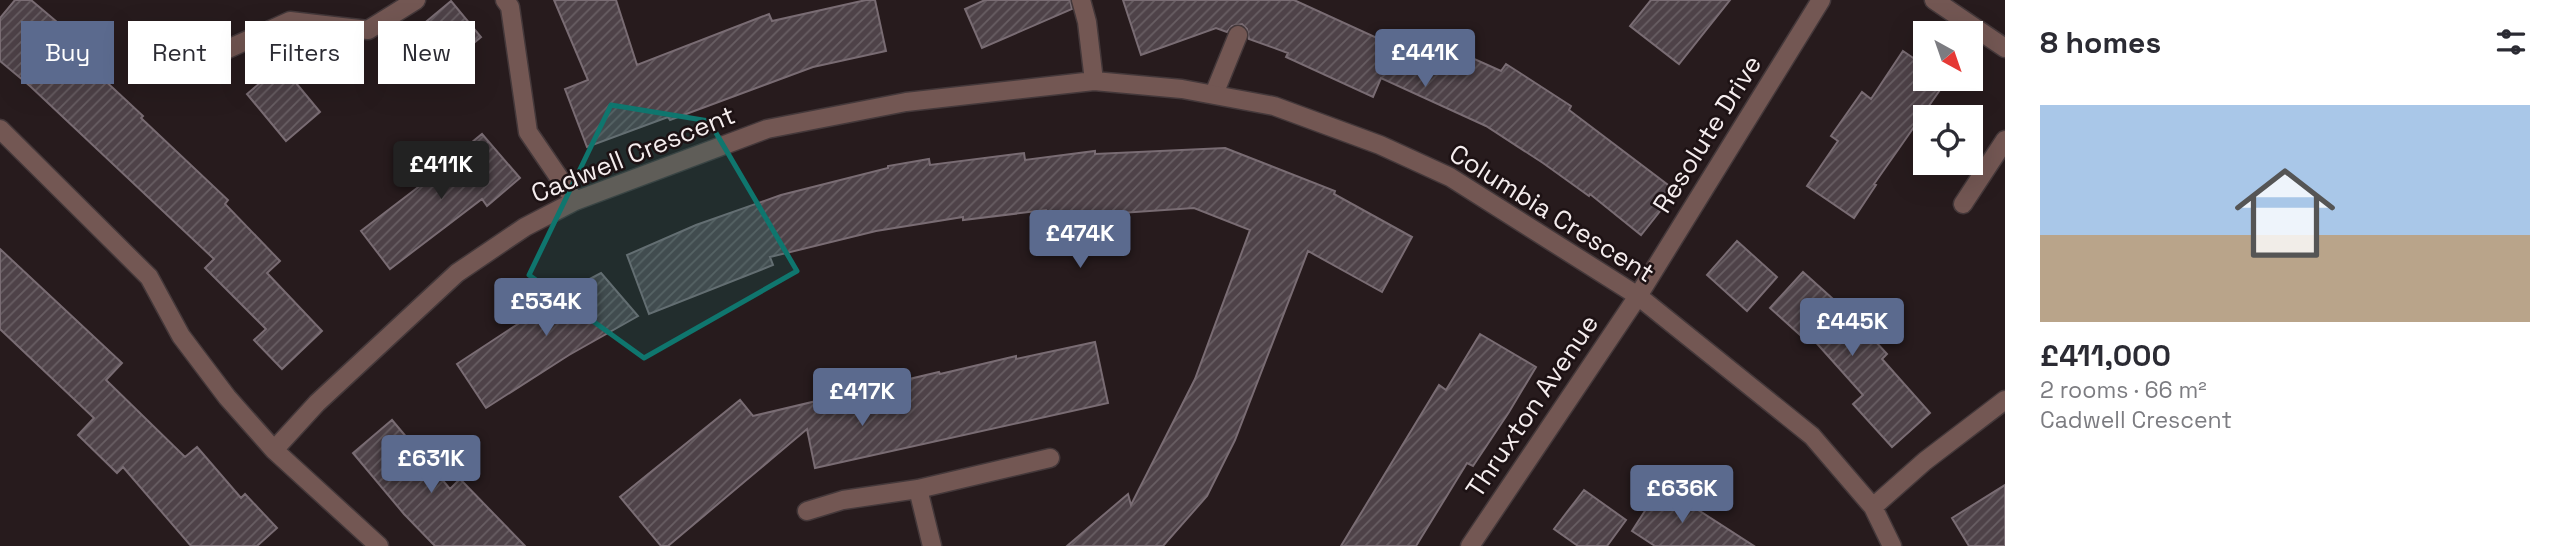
<!DOCTYPE html>
<meta charset="utf-8">
<style>
:root{--surface:#fff;--page:#f2f2f3;--text:#2b2b33;--muted:#7c7c81;--line:#e1e1e2;--accent:#5b6a8e}
body{margin:0;font-family:"Space Grotesk",sans-serif;background:var(--page);color:var(--text);height:100vh;display:flex;flex-direction:column;font-size:26px;white-space:nowrap}
*{box-sizing:border-box;margin:0}
p{font-size:23px;color:var(--muted)}
.icon{flex:none;width:38px;height:38px;fill:none;stroke:currentColor;stroke-width:2;stroke-linecap:round;stroke-linejoin:round}
.map{position:relative;flex:1;overflow:hidden}
.sheet{display:flex;flex-direction:column;background:var(--surface);width:560px}
.sheet>*{flex:none}
.guide{position:absolute;left:21px;top:21px;width:665px;height:63px;display:flex;gap:14px}
.needle{width:46px;rotate:140deg}
.buttons{position:absolute;left:1913px;top:21px;display:grid;gap:14px}
.buttons a{display:grid;place-items:center;width:70px;height:70px;border-radius:0px;background:var(--surface);box-shadow:0 7px 28px #0002;font-size:35px}
.price{position:absolute;translate:-50% -60px;padding:0 16px;border-radius:7px;background:var(--accent);color:#fff;font-size:23px;line-height:46px;filter:drop-shadow(0 2px 4px #0008)}
.price::after{content:'';position:absolute;left:50%;top:42px;width:21px;height:16px;margin-left:-10px;background:inherit;clip-path:polygon(0 0,100% 0,50% 100%)}
.price.on{background:#222;color:#fff}
ul{padding:0;list-style:none}
li{display:grid;align-content:center;gap:14px;height:371px;padding:0 35px}
li+li{border-top:2px solid var(--line)}
li span{display:grid;place-items:center;height:217px;border-radius:0px;color:#555}
li>.icon{margin-inline-start:auto}
span .icon{width:126px;height:126px;fill:#fffc;stroke-width:1}
li b{font-size:30px}
h2{display:flex;justify-content:space-between;align-items:center;height:84px;padding:0 35px;font-size:30px}
.chip{padding:0 24px;border-radius:0px;background:var(--surface);box-shadow:0 7px 28px #0002;font-size:24px;line-height:63px}
.chip.on{background:var(--accent);color:#fff}
main{display:flex;flex:1;min-height:0}
.map>svg:first-child{display:block}
.building{fill:url(#building-hatch);stroke:#796c73;stroke-width:2}
.lines{fill:none;stroke-linecap:round;stroke-linejoin:round}
.lane-casing{stroke:#44383a;stroke-width:21}
.street-casing{stroke:#44383a;stroke-width:21}
.lane{stroke:#735753;stroke-width:18}
.street{stroke:#735753;stroke-width:18}
.marked{fill:#0f766e;fill-opacity:0.2;stroke:#0f766e;stroke-width:5;stroke-linejoin:round}
.labels{text-anchor:middle;stroke-width:5;stroke-linejoin:round;paint-order:stroke}
.street-label{font-size:26px;fill:#f5edee;stroke:#1d1214}
</style>
<main>
<div class="map">
<svg width="2005" height="546" viewBox="0 0 2005 546">
<defs>
<pattern id="building-hatch" width="6" height="6" patternUnits="userSpaceOnUse" patternTransform="scale(1.75)"><rect width="6" height="6" fill="#4e4248"/><path d="M-1 1l2-2M0 6l6-6M5 7l2-2" fill="none" stroke="#685e63"/></pattern>
</defs>
<rect width="100%" height="100%" fill="#271b1d"/>
<path class="building" d="M15 0H31L63 27 56 35 143 116 141 118 228 200 225 204 280 261 267 273 322 331 282 369 254 340 266 329 205 268 214 259 30 86 0 61V18Z
M554 0H616L637 65 769 14 772 21 866 0H875L886 51 813 67 670 120 668 117 587 147 565 89 588 80Z
M985 0H1070L1072 9 982 48 965 9Z
M1123 0H1294L1414 55 1423 36 1501 71 1506 64 1571 106 1569 110 1676 191 1641 235 1590 194 1589 196 1543 163 1486 126 1381 78 1373 97 1286 57 1288 53 1249 39 1247 29 1242 24 1232 26 1227 32 1216 28 1141 55Z
M1651 0H1730L1679 64 1630 26Z
M451 1 481 37 426 82 397 46Z
M1903 51 1925 66V79L1947 80 1874 184 1876 185 1854 218 1807 186 1838 141 1831 136 1862 92 1871 99Z
M281 65 320 112 286 141 247 94Z
M482 134 520 178 487 206 482 199 390 269 361 231 451 162 449 161Z
M1225 148 1335 191 1334 194 1412 237 1382 292 1308 251 1235 440 1207 496 1163 546H1067L1128 494 1131 505 1195 379 1250 230 1194 208 1047 218 1046 210 963 220V217L876 231 770 257 773 265 649 314 627 255 696 225 781 195 888 168V166L929 159 930 165 1024 153 1025 160 1095 151V154Z
M1737 241 1777 277 1747 311 1707 275Z
M0 249 122 363 106 380 185 457 197 447 241 498 245 494 277 528 257 546H191L123 467 117 473 78 435 94 418 0 329Z
M1803 272 1853 317 1887 354 1882 359 1930 413 1892 447 1853 404 1863 395 1812 338 1808 342 1770 308Z
M601 273 638 316 569 355 486 408 457 364 536 312 534 308Z
M1480 334 1536 367 1509 412 1473 466 1467 463 1416 546H1341L1439 385 1446 390Z
M1095 342 1108 403 815 468 807 429 668 546H661L620 497 740 400 753 416 939 372 940 374 1016 356V359Z
M392 420 450 489 460 479 525 546H435L404 514 353 453Z
M2005 485V546H1969L1952 518Z
M1661 486 1754 546H1655L1632 531Z
M1584 490 1626 520 1607 546H1578L1554 529Z"/>
<g class="lines">
<g class="lane-casing">
<path id="lane" d="M1934 0 2005 48
M1214 94 1238 35
M1963 204 2005 140"/>
</g>
<g class="street-casing">
<path id="street" d="M505 0 510 7 528 132 575 201
M1081 0 1087 22 1094 81
M210 57 290 21 368 30 416 0
M0 129 149 277 181 336 227 397 274 450 379 546
M274 450 317 403 457 273 525 227 575 201 767 129 906 102 1094 81 1182 89 1274 106 1380 145 1450 177 1638 296 1812 436 1873 507 1892 546
M918 489 932 546
M1873 507 1925 461 2005 400
M807 511 843 500 918 489 1050 458
M1470 546 1638 296 1821 0"/>
</g>
<use href="#lane" class="lane"/>
<use href="#street" class="street"/>
</g>
<path class="marked" d="M611 105 709 121 797 271 644 358 529 275Z"/>
<g class="labels">
<g class="street-label">
<text transform="translate(1707 134) rotate(-58)" y="9">Resolute Drive</text>
<text transform="translate(633 154) rotate(-22)" y="9">Cadwell Crescent</text>
<text transform="translate(1552 213) rotate(32)" y="9">Columbia Crescent</text>
<text transform="translate(1532 406) rotate(-56)" y="9">Thruxton Avenue</text>
</g>
</g>
</svg>
<div class="buttons">
<a><svg class="needle" viewBox="-14 -14 28 28"><path d="M0-13l5 13h-10z" fill="#e53935"/><path d="M0 13l5-13h-10z" fill="#7c7c81"/></svg></a>
<a><svg class="icon" aria-label="locate" viewBox="0 0 24 24"><circle cx="12" cy="12" r="6"/><path d="M12 2v4M12 18v4M2 12h4M18 12h4"/></svg></a>
</div>
<b class="price" style="left:1425px;top:89px">£441K</b>
<b class="price on" style="left:441px;top:201px">£411K</b>
<b class="price" style="left:1080px;top:270px">£474K</b>
<b class="price" style="left:546px;top:338px">£534K</b>
<b class="price" style="left:1852px;top:358px">£445K</b>
<b class="price" style="left:862px;top:428px">£417K</b>
<b class="price" style="left:431px;top:495px">£631K</b>
<b class="price" style="left:1682px;top:525px">£636K</b>
<div class="guide">
<a class="chip on">Buy</a>
<a class="chip">Rent</a>
<a class="chip">Filters</a>
<a class="chip">New</a>
</div>
</div>
<section class="sheet">
<h2>8 homes<svg class="icon" aria-label="filters" viewBox="0 0 24 24"><path d="M4 7h16M4 17h16"/><circle cx="9" cy="7" r="2"/><circle cx="15" cy="17" r="2"/></svg></h2>
<ul>
<li><span style="background:linear-gradient(#a9c7e8 60%,#b9a48a 0)"><svg class="icon" aria-label="home" viewBox="0 0 24 24"><path d="M3 11l9-7 9 7M6 9v11h12V9"/></svg></span><div><b>£411,000</b><p>2 rooms · 66 m²</p><p>Cadwell Crescent</p></div></li>
</ul>
</section>
</main>
